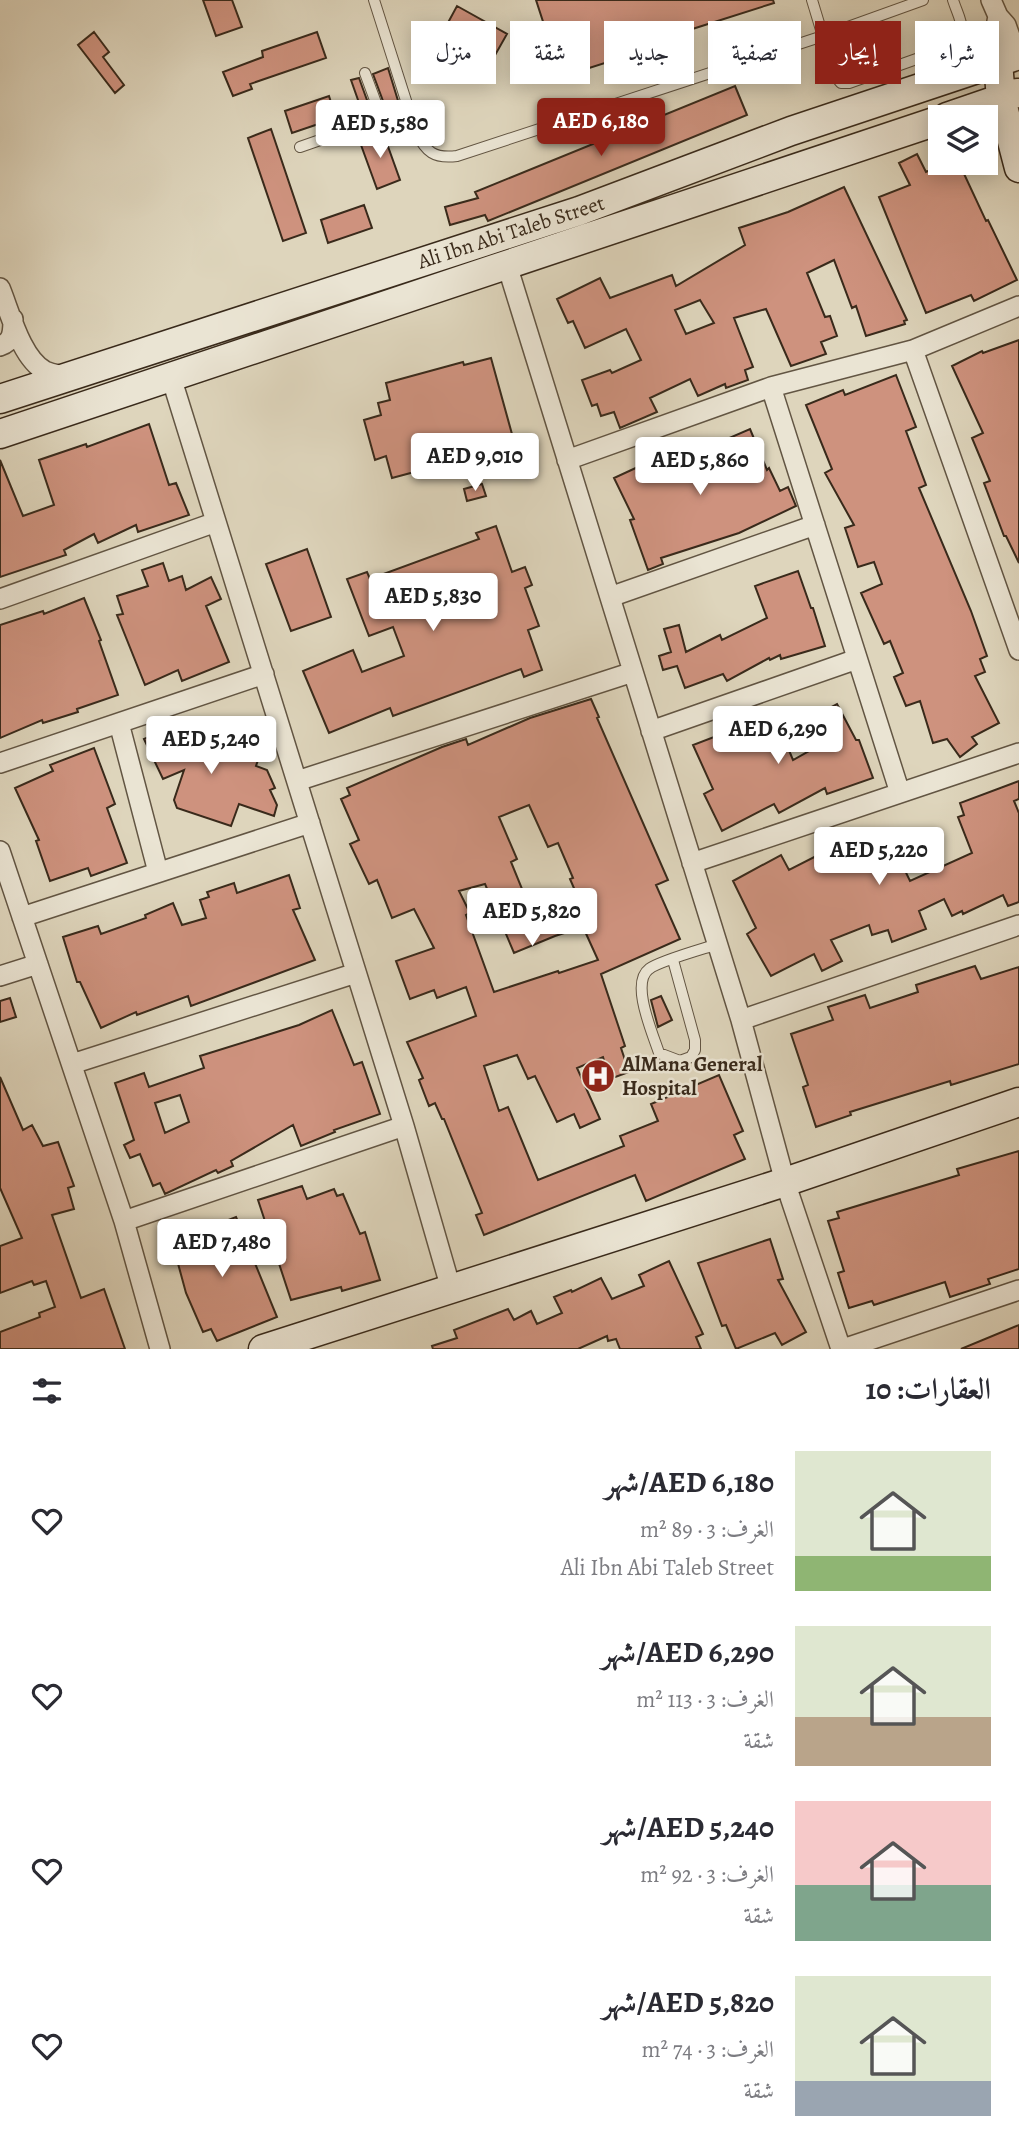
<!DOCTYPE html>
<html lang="ar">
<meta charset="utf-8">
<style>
:root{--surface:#fff;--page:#f2f2f3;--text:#2b2b33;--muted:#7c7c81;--accent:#8f2418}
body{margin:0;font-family:Alegreya,Amiri,serif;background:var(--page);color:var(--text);direction:rtl;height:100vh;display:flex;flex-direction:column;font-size:26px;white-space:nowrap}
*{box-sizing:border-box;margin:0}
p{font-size:23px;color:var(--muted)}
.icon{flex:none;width:38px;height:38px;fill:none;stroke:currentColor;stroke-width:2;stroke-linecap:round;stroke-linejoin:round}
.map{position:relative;height:1349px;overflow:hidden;direction:ltr}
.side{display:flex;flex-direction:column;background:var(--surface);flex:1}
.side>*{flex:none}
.banner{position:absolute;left:21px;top:21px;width:978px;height:63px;direction:rtl;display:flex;gap:14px}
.buttons{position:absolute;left:928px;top:105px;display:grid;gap:14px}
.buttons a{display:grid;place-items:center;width:70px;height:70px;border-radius:0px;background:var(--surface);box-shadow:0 4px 18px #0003;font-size:35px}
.price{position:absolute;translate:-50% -60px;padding:0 16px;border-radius:7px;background:#fff;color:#222;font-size:23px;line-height:46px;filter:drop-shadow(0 2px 4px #0008)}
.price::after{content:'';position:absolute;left:50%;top:42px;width:21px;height:16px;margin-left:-10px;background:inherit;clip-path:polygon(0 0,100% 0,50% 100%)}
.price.on{background:var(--accent);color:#fff}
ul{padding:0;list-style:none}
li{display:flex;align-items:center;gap:21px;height:175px;padding:0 28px}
li span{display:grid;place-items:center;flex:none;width:196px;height:140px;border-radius:0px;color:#555}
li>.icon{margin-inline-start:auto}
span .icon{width:84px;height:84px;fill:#fffc;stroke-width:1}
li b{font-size:30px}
h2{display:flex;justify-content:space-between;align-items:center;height:84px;padding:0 28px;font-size:30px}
.chip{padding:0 24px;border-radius:0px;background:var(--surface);box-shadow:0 4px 18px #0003;font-size:24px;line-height:63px}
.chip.on{background:var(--accent);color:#fff}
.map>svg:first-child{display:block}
.building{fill:#ce927e;stroke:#392a1b;stroke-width:2;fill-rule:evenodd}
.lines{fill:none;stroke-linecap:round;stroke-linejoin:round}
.lane-casing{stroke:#625543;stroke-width:12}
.street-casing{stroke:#625543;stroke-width:22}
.secondary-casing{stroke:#392a1b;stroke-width:31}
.lane{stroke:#eae4d3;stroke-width:10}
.street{stroke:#eae4d3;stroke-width:19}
.secondary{stroke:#eae4d3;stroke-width:28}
.labels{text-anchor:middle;stroke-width:5;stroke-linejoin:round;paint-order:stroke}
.street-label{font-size:21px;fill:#392a1b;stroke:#eae4d3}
.poi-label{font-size:21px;font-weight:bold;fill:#392a1b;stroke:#eae4d3;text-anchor:start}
</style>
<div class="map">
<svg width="1019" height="1349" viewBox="0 0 1019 1349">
<rect width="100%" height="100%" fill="#ded5bc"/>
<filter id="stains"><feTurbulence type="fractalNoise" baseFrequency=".00286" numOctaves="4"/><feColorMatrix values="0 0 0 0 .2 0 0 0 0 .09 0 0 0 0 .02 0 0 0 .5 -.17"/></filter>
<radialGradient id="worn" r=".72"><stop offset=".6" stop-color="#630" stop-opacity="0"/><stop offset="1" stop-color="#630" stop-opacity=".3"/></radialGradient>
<path class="building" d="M203 0H232L242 27 216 36Z
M536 0H773L774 3 683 32 687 43 637 59 636 53 561 77Z
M457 6 507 34 481 80 438 56 443 47 437 43Z
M94 32 109 52 103 57 124 85 115 93 78 45Z
M317 32 326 58 250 84 252 89 233 96 223 72 263 57 262 51Z
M388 68 399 104 386 109 373 74Z
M359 78 372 114 364 117 351 80Z
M735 86 747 115 488 221 485 215 450 225 445 207 478 198 475 192Z
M329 96 336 118 292 133 285 111Z
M381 127 400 180 377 189 361 145 372 142 369 131Z
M271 129 306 233 283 241 248 138Z
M917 154 926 172 946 163H959L986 221 988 220 1017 280 974 301 971 295 926 313 879 197 910 185 899 163Z
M844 187 907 320 904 321 905 324 866 336 856 306 852 308 834 260 807 273 825 317 830 316 837 336 821 342 826 354 791 366 766 309 734 318 753 367 745 370 748 380 726 388 725 384 698 396 690 379 650 398 657 412 620 428 614 412 601 416 597 404 592 406 582 380 610 370 612 373 641 360 626 329 585 348 573 321 568 323 557 299 600 278 610 298 672 275 676 286 745 245 739 228 788 212ZM700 300 714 323 686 334 675 310Z
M364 205 372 228 328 243 321 220Z
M1019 340V563L1006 536H1004L984 483 990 481 972 438 983 433 952 366 982 351 983 353Z
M491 358 515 445 392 478 386 456 375 460 364 420 381 415 378 403 390 400 386 383 463 362 464 365Z
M896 375 916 427 906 431 926 485 919 488 971 611 987 656 980 659 985 672 975 676 999 723 972 737 977 744 960 757 947 739 933 743 920 701 906 706 894 677 903 673 890 641 884 644 861 593 882 584 874 562 858 567 845 528 854 525 825 473 832 469 806 405 843 390 845 395Z
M149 424 169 485 176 483 189 515 138 532 136 525 98 543 94 534 64 550 66 555 0 577V460L23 516 54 505 39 460 86 444 87 447Z
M750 429 767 470 769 468 780 491 788 487 796 506 739 533 661 558 663 564 648 570 630 520 634 519 614 478 653 460 680 444 690 462 715 450 713 445Z
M482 484 486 496 467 501 464 489Z
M496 526 512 572 525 567 532 585 525 588 539 626 528 630 542 670 524 677 521 669 393 716 390 708 329 733 303 671 353 650 362 672 404 656 393 627 369 636 347 579 367 572 370 579 479 539 476 533Z
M307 549 331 617 291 631 266 564Z
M163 563 169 581 182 576 186 590 211 577 221 599 206 606 229 662 182 681 178 670 145 685 117 615 123 614 117 596 148 586 142 570Z
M798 571 811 608H813L825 646 781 659 780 655 770 660 769 658 727 681 723 674 685 688 677 666 663 670 659 656 671 652 664 629 679 625 686 652 720 635 722 640 767 618 755 586Z
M84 598 101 640 99 641 118 695 77 709 78 712 43 723 42 720 0 738V625L43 611 44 614Z
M591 699 599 717 597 718 668 880 656 885 680 939 601 974 625 1046 621 1048 629 1072 610 1079 603 1057 577 1068 600 1119 580 1128 574 1114 557 1122 535 1076 528 1079 517 1055 484 1066 499 1111 508 1107 538 1180 624 1146 620 1136 658 1121 651 1104 719 1075 743 1131 734 1135 745 1159 646 1201 635 1175 484 1235 476 1215 482 1213 444 1119H442L435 1103 429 1106 419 1080 423 1078 407 1042 476 1016 466 987 437 998 434 990 410 999 396 961 434 948 414 909 392 918 377 880 369 884 350 844 359 840 341 799 350 795 347 788 442 747 466 739 468 745 530 718ZM529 805 548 847 558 843 573 878 570 879 580 902 533 916 511 862 517 859 499 817ZM485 884 514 953 555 936 583 927 598 960 559 973 558 971 494 992 466 915 470 913 459 891Z
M837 704 856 740H859L873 778 827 794 825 788 779 813 774 804 722 831 704 794 713 789 693 745 774 714 793 760 816 747 803 722Z
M188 720 196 738 258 760 256 766 267 770 275 788 270 790 277 805 274 816 239 804 231 826 177 808 174 800 184 770 163 779 144 739Z
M94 748 115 804 107 808 127 863 91 876 88 868 50 881 36 841 39 840 15 788 53 771 50 765Z
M1019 781V799L1014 801 1019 813V902L1008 906 1003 895 963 914 962 911 952 916 944 899 919 911 926 929 892 942 888 930 872 935 869 925 831 940 842 961 822 971 814 954 771 976 747 934 756 928 733 881 781 855 789 870 834 847 832 844 847 837 854 851 888 835 910 881 972 853 958 817 964 815 960 803Z
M289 875 300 908 293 910 315 960 191 1006 188 996 137 1015 136 1012 101 1028 80 982H77L63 937 98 926 101 934 146 918 145 915 173 903 182 925 206 918 200 900 209 897 207 892 234 883 237 893Z
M975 966 981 979 1019 967V1064L951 1085 950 1081 850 1112 851 1115 816 1127 803 1087 808 1085 791 1034 833 1020 828 1007 865 995 870 1008 918 992 916 985Z
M661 996 672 1020 658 1027 651 1000Z
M10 998 16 1017 0 1022V1001Z
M332 1010 354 1065 362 1062 380 1114 334 1130 335 1132 301 1146 293 1125 231 1161 233 1166 218 1173 216 1170 165 1194 160 1183 153 1186 140 1154 130 1158 124 1145 134 1140 115 1083 144 1073 149 1087 204 1068 200 1056 299 1025ZM180 1095 189 1122 165 1133 155 1103Z
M0 1077 23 1130 32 1125 43 1146 58 1142 74 1186 68 1188 74 1209 52 1215 81 1298 104 1289 125 1349H0V1332L40 1317 39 1313 55 1307 46 1281 34 1285 32 1281 0 1293V1246L22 1238 0 1188Z
M1019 1151V1269L988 1279 990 1284 950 1297 945 1282 874 1305 872 1301 849 1308 838 1273 844 1271 828 1221 839 1218 837 1212 959 1175 957 1169Z
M302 1186 307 1199 334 1189 337 1196 343 1194 360 1234 365 1232 380 1280 342 1291 341 1287 291 1300 258 1200Z
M236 1217 277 1317 217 1341 211 1329 203 1332 186 1293 170 1234 217 1221 218 1224Z
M770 1239 783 1279 778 1280 806 1332 782 1345 775 1333 736 1349 726 1325 722 1326 698 1263Z
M669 1261 703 1334 696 1337 701 1349H620L616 1339 608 1341 607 1336 578 1349H433L432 1346 457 1338 454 1330 508 1309 514 1320 531 1311 537 1324 562 1313 554 1297 571 1290 572 1292 601 1278 612 1299 644 1286 639 1275Z
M1019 1325V1349H961Z"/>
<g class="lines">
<g class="lane-casing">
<path id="lane" d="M374 0 416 132C426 152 434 159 457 156L823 36 923 0
M812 0 835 76 841 83H849L953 46C969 30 959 19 953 0
M365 73 382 119
M300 147 409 109
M673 960 695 1040V1050L691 1057 680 1061 659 1053C653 1034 630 983 649 969 659 961 703 949 718 944"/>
</g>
<g class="street-casing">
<path id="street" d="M991 0 998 16 1006 25 1017 56
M998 16 996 27 998 62
M507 265 741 1020 785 1182 841 1349
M0 288C10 312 21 358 45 371 52 374 60 375 67 377
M0 346C13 342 13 331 13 319
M913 350 1019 650
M171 377 404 1126 451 1289
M771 387 900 793
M567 460 771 387 913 350 1019 306
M610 597 815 525
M0 599 216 522
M119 723 158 872
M651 731 857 659
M0 763 264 674
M297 781 633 672
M0 851 124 1221 160 1349
M692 863 1019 753
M22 917 310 823
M0 976 38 964
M741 1020 1019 925
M72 1064 356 973
M124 1221 404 1126
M843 1349 1019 1290"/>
</g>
<g class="secondary-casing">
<path id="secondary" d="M998 62 1001 99 1019 168
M947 117 1017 93
M0 399 579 211 791 131 1019 55
M0 434 940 120
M263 1349 785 1182 1019 1102"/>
</g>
<use href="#lane" class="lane"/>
<use href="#street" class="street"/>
<use href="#secondary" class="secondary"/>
</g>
<defs>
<g id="hospital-disc" transform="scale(1.75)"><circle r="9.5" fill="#8f2418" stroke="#eae4d3"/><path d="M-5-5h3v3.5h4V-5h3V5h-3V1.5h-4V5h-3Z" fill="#fff"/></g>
</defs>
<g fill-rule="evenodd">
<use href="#hospital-disc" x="598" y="1076"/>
</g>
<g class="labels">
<g class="street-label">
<text transform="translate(511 232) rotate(-18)" y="7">Ali Ibn Abi Taleb Street</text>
</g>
<g class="poi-label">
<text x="622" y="1071">AlMana General<tspan x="622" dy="24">Hospital</tspan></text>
</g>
</g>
<rect width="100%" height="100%" filter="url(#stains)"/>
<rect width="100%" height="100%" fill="url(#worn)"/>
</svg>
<div class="buttons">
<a><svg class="icon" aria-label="layers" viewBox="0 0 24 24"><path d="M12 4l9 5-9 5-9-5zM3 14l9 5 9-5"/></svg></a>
</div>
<b class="price on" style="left:601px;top:158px">AED 6,180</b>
<b class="price" style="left:380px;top:160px">AED 5,580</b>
<b class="price" style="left:475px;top:493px">AED 9,010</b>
<b class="price" style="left:700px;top:497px">AED 5,860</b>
<b class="price" style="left:433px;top:633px">AED 5,830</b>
<b class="price" style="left:778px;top:766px">AED 6,290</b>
<b class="price" style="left:211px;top:776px">AED 5,240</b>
<b class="price" style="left:879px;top:887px">AED 5,220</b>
<b class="price" style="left:532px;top:948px">AED 5,820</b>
<b class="price" style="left:222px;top:1279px">AED 7,480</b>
<div class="banner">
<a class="chip">شراء</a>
<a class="chip on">إيجار</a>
<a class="chip">تصفية</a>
<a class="chip">جديد</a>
<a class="chip">شقة</a>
<a class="chip">منزل</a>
</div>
</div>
<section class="side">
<h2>العقارات: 10<svg class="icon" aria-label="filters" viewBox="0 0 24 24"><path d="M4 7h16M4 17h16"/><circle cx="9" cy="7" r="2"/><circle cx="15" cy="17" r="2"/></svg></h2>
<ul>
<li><span style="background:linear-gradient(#dfe7d0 75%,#8fb573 0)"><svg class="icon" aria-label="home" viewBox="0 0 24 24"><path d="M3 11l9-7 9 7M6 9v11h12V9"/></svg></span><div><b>AED 6,180/شهر</b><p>الغرف: 3 · 89 m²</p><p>Ali Ibn Abi Taleb Street</p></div><svg class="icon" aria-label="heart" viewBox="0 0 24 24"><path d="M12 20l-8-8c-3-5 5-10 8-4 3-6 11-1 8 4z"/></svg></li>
<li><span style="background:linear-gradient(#dfe7d0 65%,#b9a48a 0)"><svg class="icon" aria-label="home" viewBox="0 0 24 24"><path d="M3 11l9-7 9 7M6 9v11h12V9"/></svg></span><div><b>AED 6,290/شهر</b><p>الغرف: 3 · 113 m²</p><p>شقة</p></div><svg class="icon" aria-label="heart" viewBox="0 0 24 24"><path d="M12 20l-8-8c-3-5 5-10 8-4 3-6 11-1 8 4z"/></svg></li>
<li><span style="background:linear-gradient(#f6c9c9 60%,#7fa58c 0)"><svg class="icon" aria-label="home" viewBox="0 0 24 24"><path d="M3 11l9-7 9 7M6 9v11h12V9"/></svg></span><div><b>AED 5,240/شهر</b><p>الغرف: 3 · 92 m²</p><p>شقة</p></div><svg class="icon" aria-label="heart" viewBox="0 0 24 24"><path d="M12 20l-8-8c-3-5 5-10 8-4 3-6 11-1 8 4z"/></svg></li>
<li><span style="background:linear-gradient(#dfe7d0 75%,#9aa5b1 0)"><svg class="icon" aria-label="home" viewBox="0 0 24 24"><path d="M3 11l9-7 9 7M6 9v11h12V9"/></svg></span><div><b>AED 5,820/شهر</b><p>الغرف: 3 · 74 m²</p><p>شقة</p></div><svg class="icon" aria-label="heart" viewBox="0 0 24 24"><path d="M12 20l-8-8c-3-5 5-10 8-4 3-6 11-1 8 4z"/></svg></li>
</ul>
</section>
